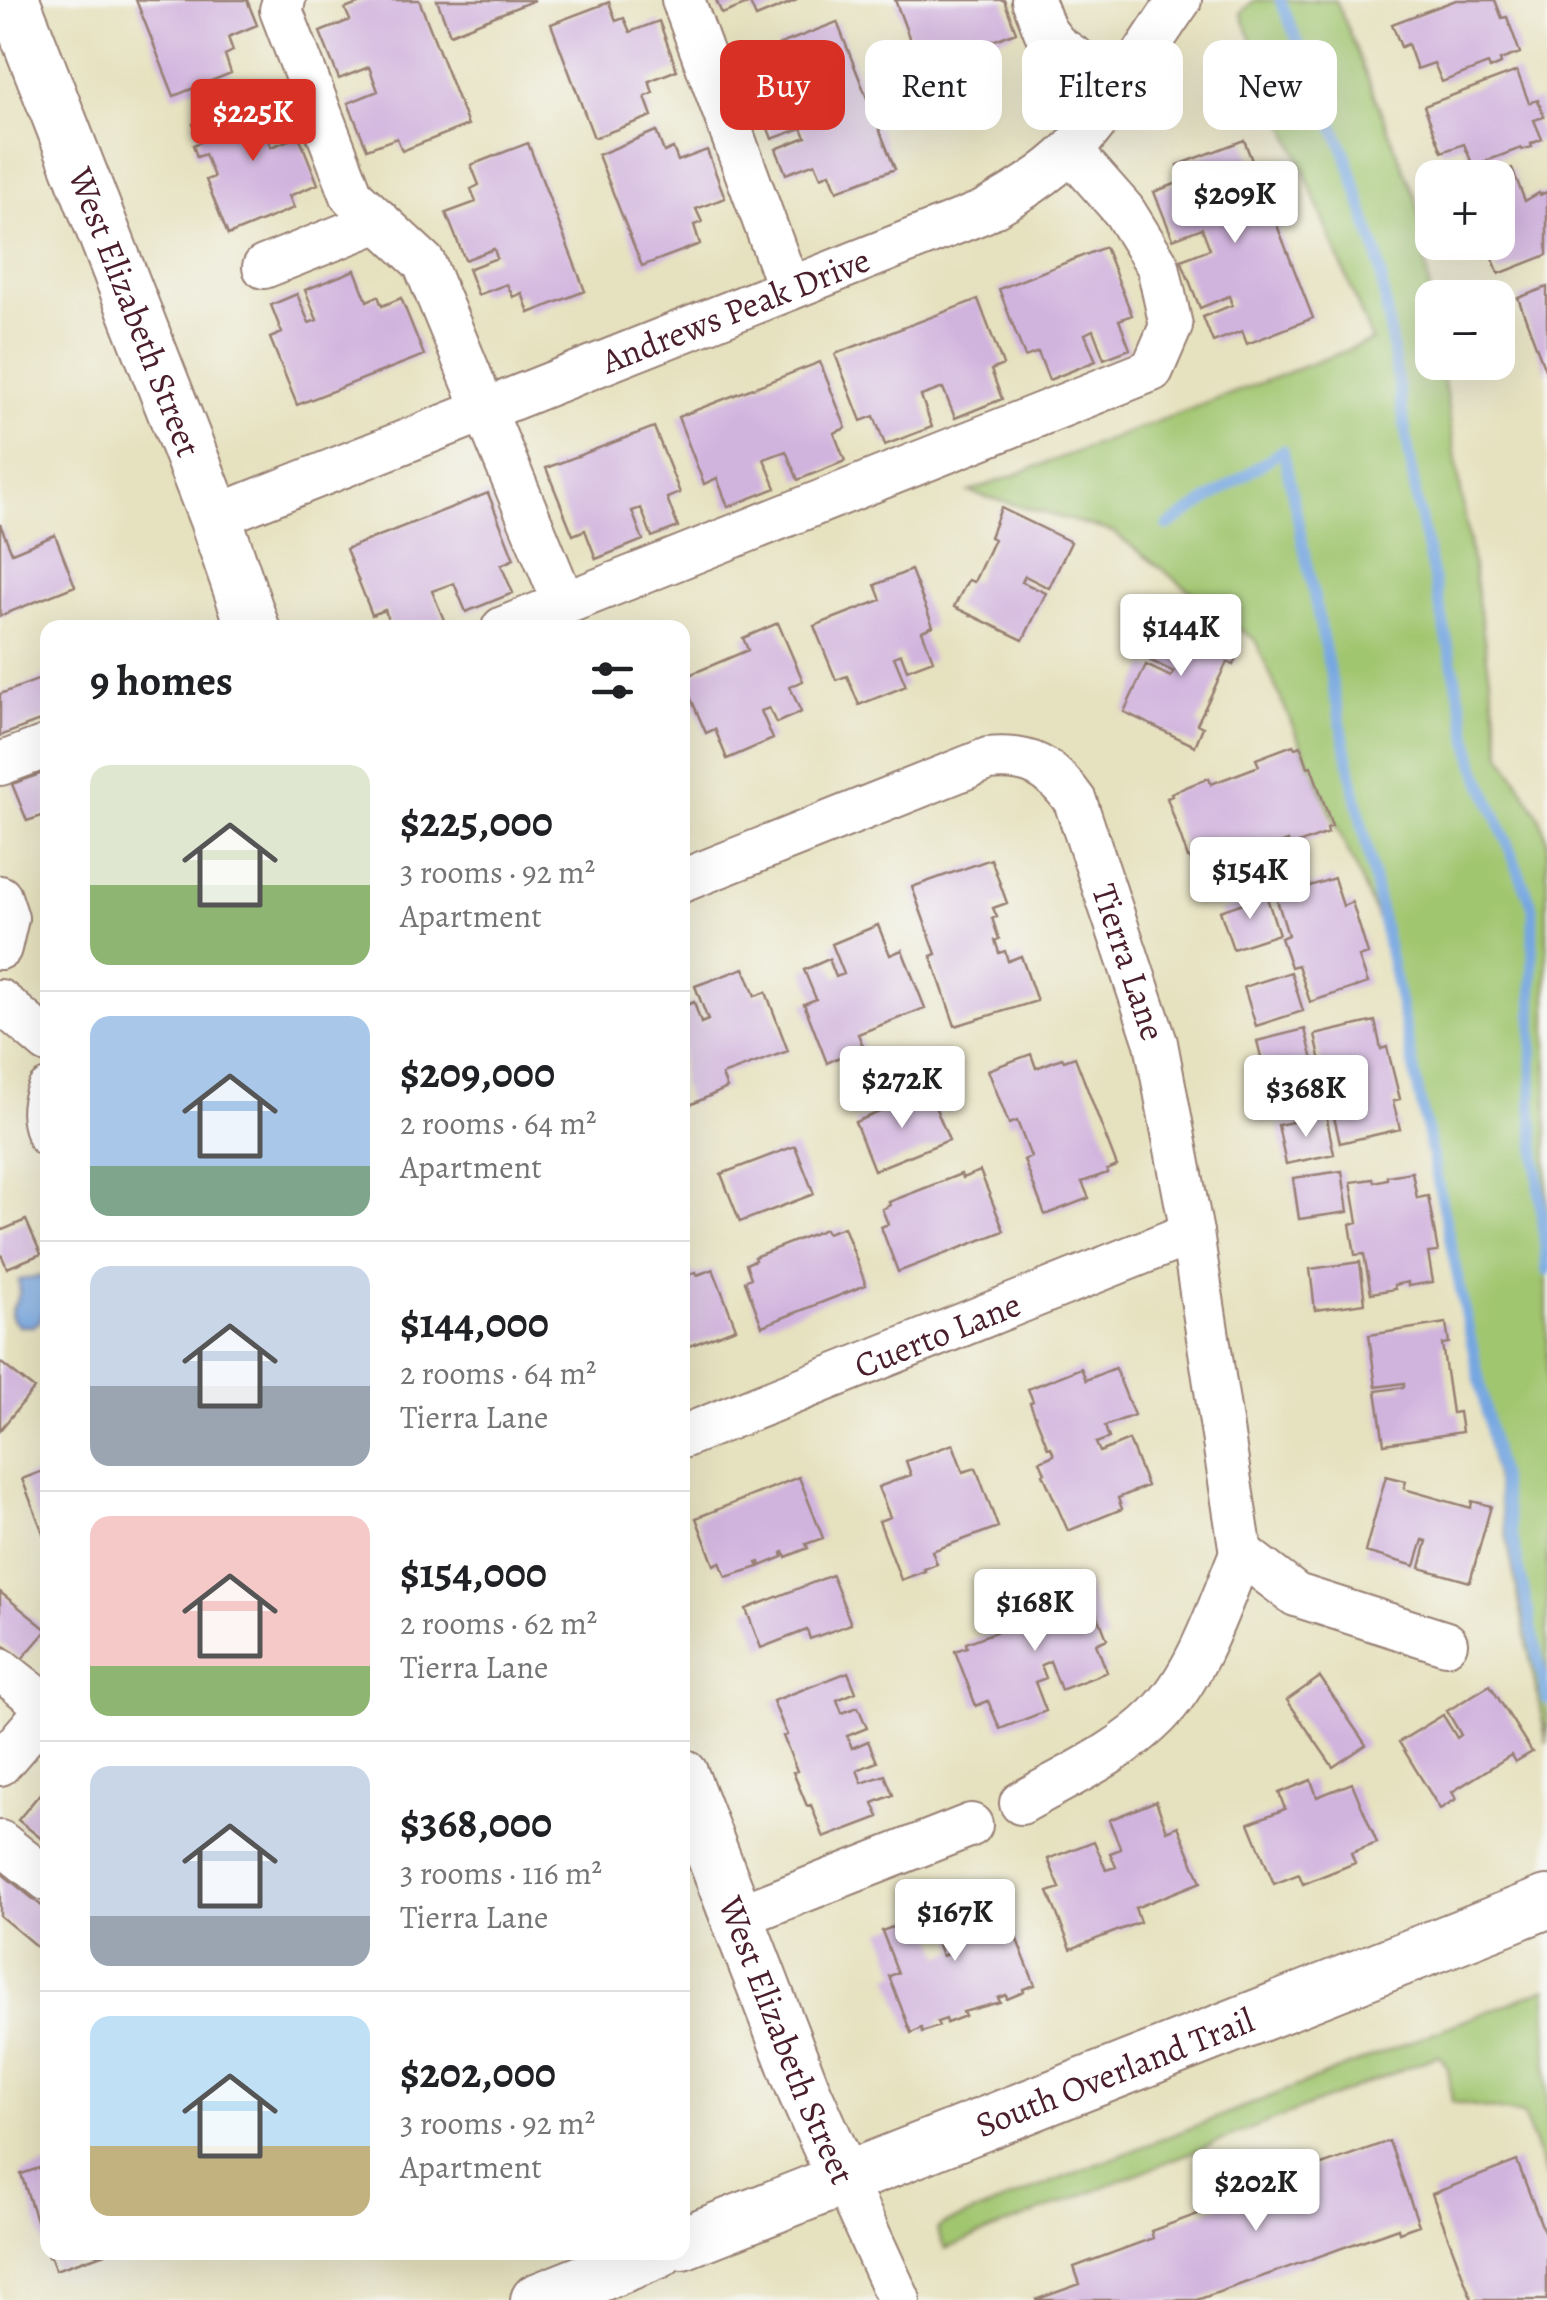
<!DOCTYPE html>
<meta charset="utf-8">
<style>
:root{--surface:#fff;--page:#f6f6f6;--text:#202124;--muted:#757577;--line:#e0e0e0;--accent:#d93025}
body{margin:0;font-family:Alegreya,serif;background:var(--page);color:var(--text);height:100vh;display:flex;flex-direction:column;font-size:38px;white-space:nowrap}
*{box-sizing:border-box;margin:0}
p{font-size:32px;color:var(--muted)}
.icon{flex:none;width:55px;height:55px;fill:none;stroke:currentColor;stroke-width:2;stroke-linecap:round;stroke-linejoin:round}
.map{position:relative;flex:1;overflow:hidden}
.panel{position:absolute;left:40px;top:620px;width:650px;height:1640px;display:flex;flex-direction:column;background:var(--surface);border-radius:20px;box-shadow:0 10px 40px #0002}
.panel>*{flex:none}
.guide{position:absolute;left:720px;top:40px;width:675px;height:90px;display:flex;gap:20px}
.fabs{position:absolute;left:1415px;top:160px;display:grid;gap:20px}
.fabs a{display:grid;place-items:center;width:100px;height:100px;border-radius:20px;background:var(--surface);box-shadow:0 10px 40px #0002;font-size:50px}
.price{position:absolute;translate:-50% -85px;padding:0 22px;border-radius:10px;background:#fff;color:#222;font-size:32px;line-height:65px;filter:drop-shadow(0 2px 5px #0008)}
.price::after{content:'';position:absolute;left:50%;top:60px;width:30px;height:22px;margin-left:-15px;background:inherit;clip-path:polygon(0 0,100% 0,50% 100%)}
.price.selected{background:var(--accent);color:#fff}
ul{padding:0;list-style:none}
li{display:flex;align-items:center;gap:30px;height:250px;padding:0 50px}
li+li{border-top:2px solid var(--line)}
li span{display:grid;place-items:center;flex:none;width:280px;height:200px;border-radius:20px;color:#555}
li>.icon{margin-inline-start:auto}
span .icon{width:120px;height:120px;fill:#fffc;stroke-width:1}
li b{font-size:42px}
h2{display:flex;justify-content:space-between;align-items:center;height:120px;padding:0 50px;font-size:42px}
.pill{padding:0 35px;border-radius:20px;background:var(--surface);box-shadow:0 10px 40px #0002;font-size:35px;line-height:90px}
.pill.selected{background:var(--accent);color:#fff}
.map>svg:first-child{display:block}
.green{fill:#a1c670;stroke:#76724e;stroke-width:2.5}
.water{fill:#77a7e1;stroke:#606386;stroke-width:2.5}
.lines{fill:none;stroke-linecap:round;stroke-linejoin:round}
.stream{stroke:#77a7e1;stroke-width:11}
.building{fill:#d1b4de}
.minor-casing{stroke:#988074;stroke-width:46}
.major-casing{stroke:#988074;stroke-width:56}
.minor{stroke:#fff;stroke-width:42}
.major{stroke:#fff;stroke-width:52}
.labels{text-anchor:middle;stroke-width:10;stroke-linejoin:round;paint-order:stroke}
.street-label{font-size:35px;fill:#4a1f2b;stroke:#f6f6f2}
</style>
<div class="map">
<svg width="1547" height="2300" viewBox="0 0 1547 2300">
<rect width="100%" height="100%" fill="#f6f6f2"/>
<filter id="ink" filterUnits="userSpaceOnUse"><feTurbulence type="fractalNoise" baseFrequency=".01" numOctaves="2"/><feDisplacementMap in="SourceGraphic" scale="20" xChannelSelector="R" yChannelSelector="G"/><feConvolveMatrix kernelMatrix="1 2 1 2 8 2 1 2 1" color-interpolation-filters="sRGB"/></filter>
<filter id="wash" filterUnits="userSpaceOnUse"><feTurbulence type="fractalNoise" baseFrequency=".0048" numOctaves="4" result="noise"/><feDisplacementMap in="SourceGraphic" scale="40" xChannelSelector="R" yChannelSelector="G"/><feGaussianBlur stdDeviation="2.25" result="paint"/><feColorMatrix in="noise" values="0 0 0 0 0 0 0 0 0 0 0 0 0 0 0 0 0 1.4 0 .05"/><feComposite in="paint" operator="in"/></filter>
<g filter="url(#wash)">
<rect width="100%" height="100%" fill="#e6e1be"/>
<path class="green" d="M1254 0H1336L1416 199 1432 306V362L1441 363 1502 754 1539 816 1547 840V1744L1393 954 1255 640 1113 532 969 492 1372 341 1241 13Z
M1547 1988V2178L1523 2114 1452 2102 1448 2068 1439 2055 945 2249 937 2230 943 2225Z"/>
<path class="water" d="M47 1272V1299L40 1321 33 1326H19C3 1311 16 1308 19 1294 20 1290 19 1285 19 1280L38 1277Z"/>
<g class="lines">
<path class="stream" d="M1280 0 1346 155 1378 257 1417 503 1474 761 1533 907 1532 1110 1547 1270
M1168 526 1283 450 1547 1700"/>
</g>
<g id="blocks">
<path class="building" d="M136 0H247L257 25 228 37 233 51 225 55 231 73 174 96Z
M368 0H419L468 125 402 151 397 138 367 149 348 103 378 91 369 67 339 79 320 32 350 20 345 9Z
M437 0H535L450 34Z
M716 0H797L756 17 750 3 722 14Z
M895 0H1004L1016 32 987 43 991 57 983 59 990 78 933 101Z
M1456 0H1495L1502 18 1507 17 1520 53 1500 60 1501 64 1490 69 1488 64 1442 82 1434 63 1417 69 1408 44 1401 47 1392 24Z
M609 2 616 21 624 18 630 32 659 21 677 70 649 81 653 93 645 97 652 116 594 138 551 24Z
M837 22 895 169 837 191 830 173 821 177 815 163 786 174 776 149 806 137 802 128 772 139 754 92 783 80 778 67 786 64 778 45Z
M1517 71 1529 103 1538 100 1544 117 1534 120 1542 139 1531 144 1532 147 1522 150 1521 148 1473 166 1464 144 1442 152 1424 106Z
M252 101 257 113 286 102 296 128 268 139 271 147 299 136 318 184 289 196 294 208 228 235 206 180 214 177 205 154 197 157 193 145 201 142 193 124Z
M656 131 664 152 673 148 678 161 707 150 725 198 696 209 702 222 694 225 700 244 642 266 598 155Z
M1244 140 1313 318 1247 344 1242 331 1213 342 1203 317 1232 305 1229 296 1200 308 1181 260 1210 249 1202 228 1173 239 1154 192 1183 181 1178 165Z
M528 143 585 291 529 313 522 293 513 297 507 284 478 295 468 269 497 258 494 249 465 260 446 213 476 202 471 189 479 185 471 165Z
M1512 168 1525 201 1539 193 1540 195 1547 192V255L1499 274 1486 242H1498V178L1488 177Z
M1105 247 1132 315 1119 320 1130 349 1104 359 1093 330 1085 334 1096 361 1049 380 1038 352 1025 357 999 289Z
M355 270 367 301 378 296 382 306 401 298 424 355 297 405 270 338 282 333 271 305 297 294 309 323 317 320 305 290Z
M1547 287V375L1518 298Z
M978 299 1003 365 991 370 1002 399 955 418 943 388 921 396 932 427 885 445 874 416 861 421 835 354Z
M820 362 846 428 834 433 845 461 798 480 786 451 764 459 776 488 728 507 717 478 704 484 678 417Z
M654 427 680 493 667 498 678 527 652 537 641 508 632 511 643 540 596 559 585 530 573 535 546 468Z
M488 493 514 559 501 565 513 593 466 612 454 583 432 591 444 620 425 628H391L385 610 372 615 346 549Z
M1001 508 1071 542 1049 588 1025 576 1022 582 1046 593 1023 640 954 607 968 580 974 582 994 539 990 537Z
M0 524 12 553 55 535 75 586 0 616Z
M911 570 933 626 922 631 933 660 907 670 901 654 894 657 906 686 859 705 847 676 836 680 814 626 881 600 875 585Z
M1170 614 1241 647 1233 665 1227 662 1197 724 1203 727 1195 746 1124 712 1146 665 1171 677 1174 672 1149 660Z
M778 623 803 681 790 687 801 712 776 723 769 708 761 711 773 739 727 759 715 729 706 733 682 678 748 650 743 638Z
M48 676V718L0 736V694Z
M1293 745 1295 748 1301 746 1308 767 1311 766 1332 826 1327 828 1328 833 1290 847 1288 841 1240 859 1243 865 1205 880 1204 877 1198 879 1190 858H1188L1167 798 1172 796 1171 793 1209 778 1211 784 1259 766 1256 759Z
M48 771V814L27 821 12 784Z
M991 859 1007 903 993 908 997 917 992 918 999 939 995 940 999 953 1005 951 1008 961 1021 956 1037 1001 955 1026 931 956 936 954 912 887Z
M1334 878 1343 906 1352 902 1368 954 1359 957 1368 983 1310 1002 1298 965 1291 967 1281 938 1288 935 1276 897Z
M1266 895 1279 934 1233 949 1220 911Z
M878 925 890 955 902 950 925 1008 858 1034 863 1046 827 1063 804 1004 816 999 804 970 829 959 836 977 844 974 832 944Z
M744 968 755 996 766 992 788 1051 722 1075 727 1088 690 1105 682 1084V1007L694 1002 701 1023 708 1020 695 986Z
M1291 972 1303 1011 1256 1026 1244 987Z
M1375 1021 1381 1049 1387 1047 1400 1099 1393 1101 1400 1129 1340 1143 1331 1104 1323 1105 1317 1077 1324 1075 1315 1035Z
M1305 1029 1315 1068 1267 1080 1257 1041Z
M1031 1054 1036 1068 1062 1058 1064 1061 1075 1057 1117 1166 1107 1170V1173L1082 1182 1089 1198 1045 1215 1024 1160 1031 1157 1017 1121 1009 1124 988 1070Z
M929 1092 949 1140 874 1170 855 1122Z
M1326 1115 1334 1154 1286 1164 1278 1125Z
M795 1146 814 1194 740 1222 721 1174Z
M980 1171 1004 1231 898 1272 881 1227 888 1224 882 1209 890 1205 889 1202 961 1174 962 1178Z
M1342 1171 1348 1212 1299 1219 1293 1178Z
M1412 1172 1417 1198 1428 1196 1438 1252 1428 1253 1433 1282 1408 1286V1282L1394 1285 1395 1289 1371 1293 1364 1254 1355 1255 1350 1224 1358 1222 1351 1182 1373 1179 1374 1182 1387 1179V1176Z
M26 1220 41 1254 7 1268 2 1256 0 1257V1231Z
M844 1227 866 1285 762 1326 745 1281 751 1278 746 1264 755 1260 754 1257 825 1229 827 1233Z
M1360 1262 1365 1303 1315 1310 1310 1269Z
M713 1269 736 1328 682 1349V1277L696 1272 697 1275Z
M1446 1323 1449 1343 1442 1344 1452 1413 1459 1412 1462 1432 1384 1444 1376 1391 1404 1387V1383L1376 1387 1369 1335Z
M0 1362 34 1389 0 1430Z
M1081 1368 1086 1380 1115 1368 1134 1415 1105 1426 1109 1438 1096 1443 1100 1452 1129 1440 1147 1486 1118 1498 1122 1509 1068 1531 1043 1474 1045 1473 1040 1461 1054 1455 1051 1447 1048 1448 1030 1403 1033 1401 1028 1389Z
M953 1444 963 1472 976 1468 998 1527 932 1551 937 1564 924 1569 925 1571 901 1580 879 1521 890 1517 878 1487 911 1475 906 1461Z
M48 1469V1543H47L22 1479Z
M1386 1476 1406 1481 1404 1489 1471 1508 1472 1501 1491 1506 1470 1582 1420 1568 1427 1541 1423 1540 1415 1566 1365 1552Z
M799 1477 823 1538 806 1544 808 1548 786 1557 784 1552 782 1553 783 1557 761 1566 760 1562 757 1563 759 1567 726 1577 720 1562 714 1565 696 1518Z
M832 1575 851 1624 810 1639 807 1630 761 1648 746 1609Z
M1084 1580 1107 1639 1096 1644 1107 1672 1061 1690 1050 1661 1041 1665 1046 1678 1035 1682 1046 1711 1000 1729 988 1701 976 1706 955 1651 967 1647 966 1643 1011 1626 1012 1628 1021 1625 1014 1607Z
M0 1592 47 1630 21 1660 0 1642Z
M848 1672 856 1692 837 1700 842 1713 858 1707 867 1728 847 1736 852 1748 868 1741 877 1762 857 1770 862 1783 885 1775 893 1795 873 1803 879 1817 824 1838 811 1805 807 1806 793 1772 797 1771 783 1736 787 1735 773 1701Z
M1320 1677 1366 1745 1333 1767 1287 1700Z
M1490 1685 1532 1752 1515 1762 1511 1755 1452 1792 1456 1799 1440 1809 1399 1742 1443 1715 1457 1738 1461 1735 1447 1711Z
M1311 1780 1317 1797 1352 1783 1377 1843 1351 1853 1355 1863 1303 1884 1299 1874 1274 1884 1249 1823 1285 1809 1279 1793Z
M48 1784V1844L18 1820Z
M1156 1801 1167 1831 1178 1826 1201 1882 1135 1908 1140 1922 1071 1949 1048 1892 1060 1888 1048 1859 1094 1841 1106 1870 1116 1867 1110 1853 1121 1849 1109 1820Z
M0 1872 48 1911V1956L0 1916Z
M986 1891 1002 1931 1012 1927 1035 1985 1023 1989 1024 1992 1007 1999 1006 1995 998 1998 1000 2002 963 2012 965 2016 947 2023 946 2019 937 2022 939 2026 922 2032 921 2028 911 2033 889 1976 898 1973 882 1931 926 1914 942 1956 957 1950 941 1908Z
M1389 2141 1419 2225 1399 2232 1398 2228 1197 2300H1035L1080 2284 1074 2267 1153 2238 1151 2231 1280 2184 1279 2180Z
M1517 2161 1547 2239V2300H1472L1432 2194Z
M48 2165V2252L106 2253 55 2270 51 2257H48L21 2174Z"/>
</g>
</g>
<g filter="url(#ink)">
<use href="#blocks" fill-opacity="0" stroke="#988074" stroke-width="2.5"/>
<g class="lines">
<g class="minor-casing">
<g id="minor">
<path d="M284 0 281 10 352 196 424 263 564 603"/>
<path d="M683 0 789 289"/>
<path d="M1033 0 1045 31 1057 46 1119 88"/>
<path d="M264 267 379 221"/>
<path id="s1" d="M215 517 983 212C1015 194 1046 176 1072 150 1112 108 1146 48 1180 0"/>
<path d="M503 628 1152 370 1171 326 1158 266 1124 211 1071 151"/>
<path d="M0 764 48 746"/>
<path id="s2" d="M682 881 988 759C1030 755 1051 767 1075 801L1156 1043 1192 1233 1241 1553"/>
<path d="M0 897 7 918 0 948"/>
<path d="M0 1001 48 1042"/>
<path d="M48 1091C41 1106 42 1119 48 1135"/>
<path id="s3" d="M682 1437 1192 1233"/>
<path d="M1241 1553 1296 1595 1446 1643"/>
<path d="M0 1669 48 1707"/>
<path d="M0 1764 48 1708"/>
<path d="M1021 1803C1065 1778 1122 1752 1157 1716 1198 1674 1219 1606 1241 1553"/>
<path d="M0 1842 48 1880"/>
<path d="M737 1917 971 1825"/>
<path d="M844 2180 899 2300"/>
</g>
</g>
<g class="major-casing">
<g id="major">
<path id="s4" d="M13 0 215 517 253 628"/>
<path id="s5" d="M682 1775 804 2091 844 2180"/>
<path id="s6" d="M682 2243 1547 1902"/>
<path d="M537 2300 658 2252"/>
</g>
</g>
<use href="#minor" class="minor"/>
<use href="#major" class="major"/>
</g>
</g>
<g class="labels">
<g class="street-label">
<text dy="12" stroke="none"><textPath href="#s1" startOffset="560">Andrews Peak Drive</textPath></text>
<text dy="12" stroke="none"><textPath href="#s4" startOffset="335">West Elizabeth Street</textPath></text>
<text dy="12" stroke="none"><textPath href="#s2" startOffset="602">Tierra Lane</textPath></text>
<text dy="12" stroke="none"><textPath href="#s3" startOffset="275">Cuerto Lane</textPath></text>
<text dy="12" stroke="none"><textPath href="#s5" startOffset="285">West Elizabeth Street</textPath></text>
<text dy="12" stroke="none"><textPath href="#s6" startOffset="465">South Overland Trail</textPath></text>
</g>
</g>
</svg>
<div class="fabs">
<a>+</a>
<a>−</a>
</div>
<b class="price selected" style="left:253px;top:164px">$225K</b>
<b class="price" style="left:1235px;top:246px">$209K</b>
<b class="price" style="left:1181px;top:679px">$144K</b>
<b class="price" style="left:1250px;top:922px">$154K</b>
<b class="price" style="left:902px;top:1131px">$272K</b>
<b class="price" style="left:1306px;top:1140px">$368K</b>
<b class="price" style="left:1035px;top:1654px">$168K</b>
<b class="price" style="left:955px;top:1964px">$167K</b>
<b class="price" style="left:1256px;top:2234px">$202K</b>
<div class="guide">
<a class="pill selected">Buy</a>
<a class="pill">Rent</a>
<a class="pill">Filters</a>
<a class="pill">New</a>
</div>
<section class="panel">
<h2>9 homes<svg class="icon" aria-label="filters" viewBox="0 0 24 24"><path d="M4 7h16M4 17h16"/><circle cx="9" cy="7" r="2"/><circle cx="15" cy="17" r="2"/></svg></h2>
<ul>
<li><span style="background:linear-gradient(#dfe7d0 60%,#8fb573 0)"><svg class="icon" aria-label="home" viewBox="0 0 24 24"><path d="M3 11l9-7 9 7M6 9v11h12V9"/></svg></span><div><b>$225,000</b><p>3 rooms · 92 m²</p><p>Apartment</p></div></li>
<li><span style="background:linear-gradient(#a9c7e8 75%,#7fa58c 0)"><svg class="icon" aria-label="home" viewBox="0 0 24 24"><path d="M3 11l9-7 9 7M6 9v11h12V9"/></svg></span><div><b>$209,000</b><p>2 rooms · 64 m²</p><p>Apartment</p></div></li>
<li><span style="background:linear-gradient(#c9d6e8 60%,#9aa5b1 0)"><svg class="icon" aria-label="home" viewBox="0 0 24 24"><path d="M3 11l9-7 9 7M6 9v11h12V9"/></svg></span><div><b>$144,000</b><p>2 rooms · 64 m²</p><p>Tierra Lane</p></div></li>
<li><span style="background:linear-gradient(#f6c9c9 75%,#8fb573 0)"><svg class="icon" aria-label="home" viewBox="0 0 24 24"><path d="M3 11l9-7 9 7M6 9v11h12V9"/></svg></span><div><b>$154,000</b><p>2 rooms · 62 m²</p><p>Tierra Lane</p></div></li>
<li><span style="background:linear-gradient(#c9d6e8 75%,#9aa5b1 0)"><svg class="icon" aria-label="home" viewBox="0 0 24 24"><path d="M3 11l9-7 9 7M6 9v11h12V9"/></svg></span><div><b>$368,000</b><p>3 rooms · 116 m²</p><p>Tierra Lane</p></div></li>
<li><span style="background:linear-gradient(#bfe0f5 65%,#c2b280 0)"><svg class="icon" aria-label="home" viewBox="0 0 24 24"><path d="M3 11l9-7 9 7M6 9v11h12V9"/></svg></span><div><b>$202,000</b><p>3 rooms · 92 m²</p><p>Apartment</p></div></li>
</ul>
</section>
</div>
